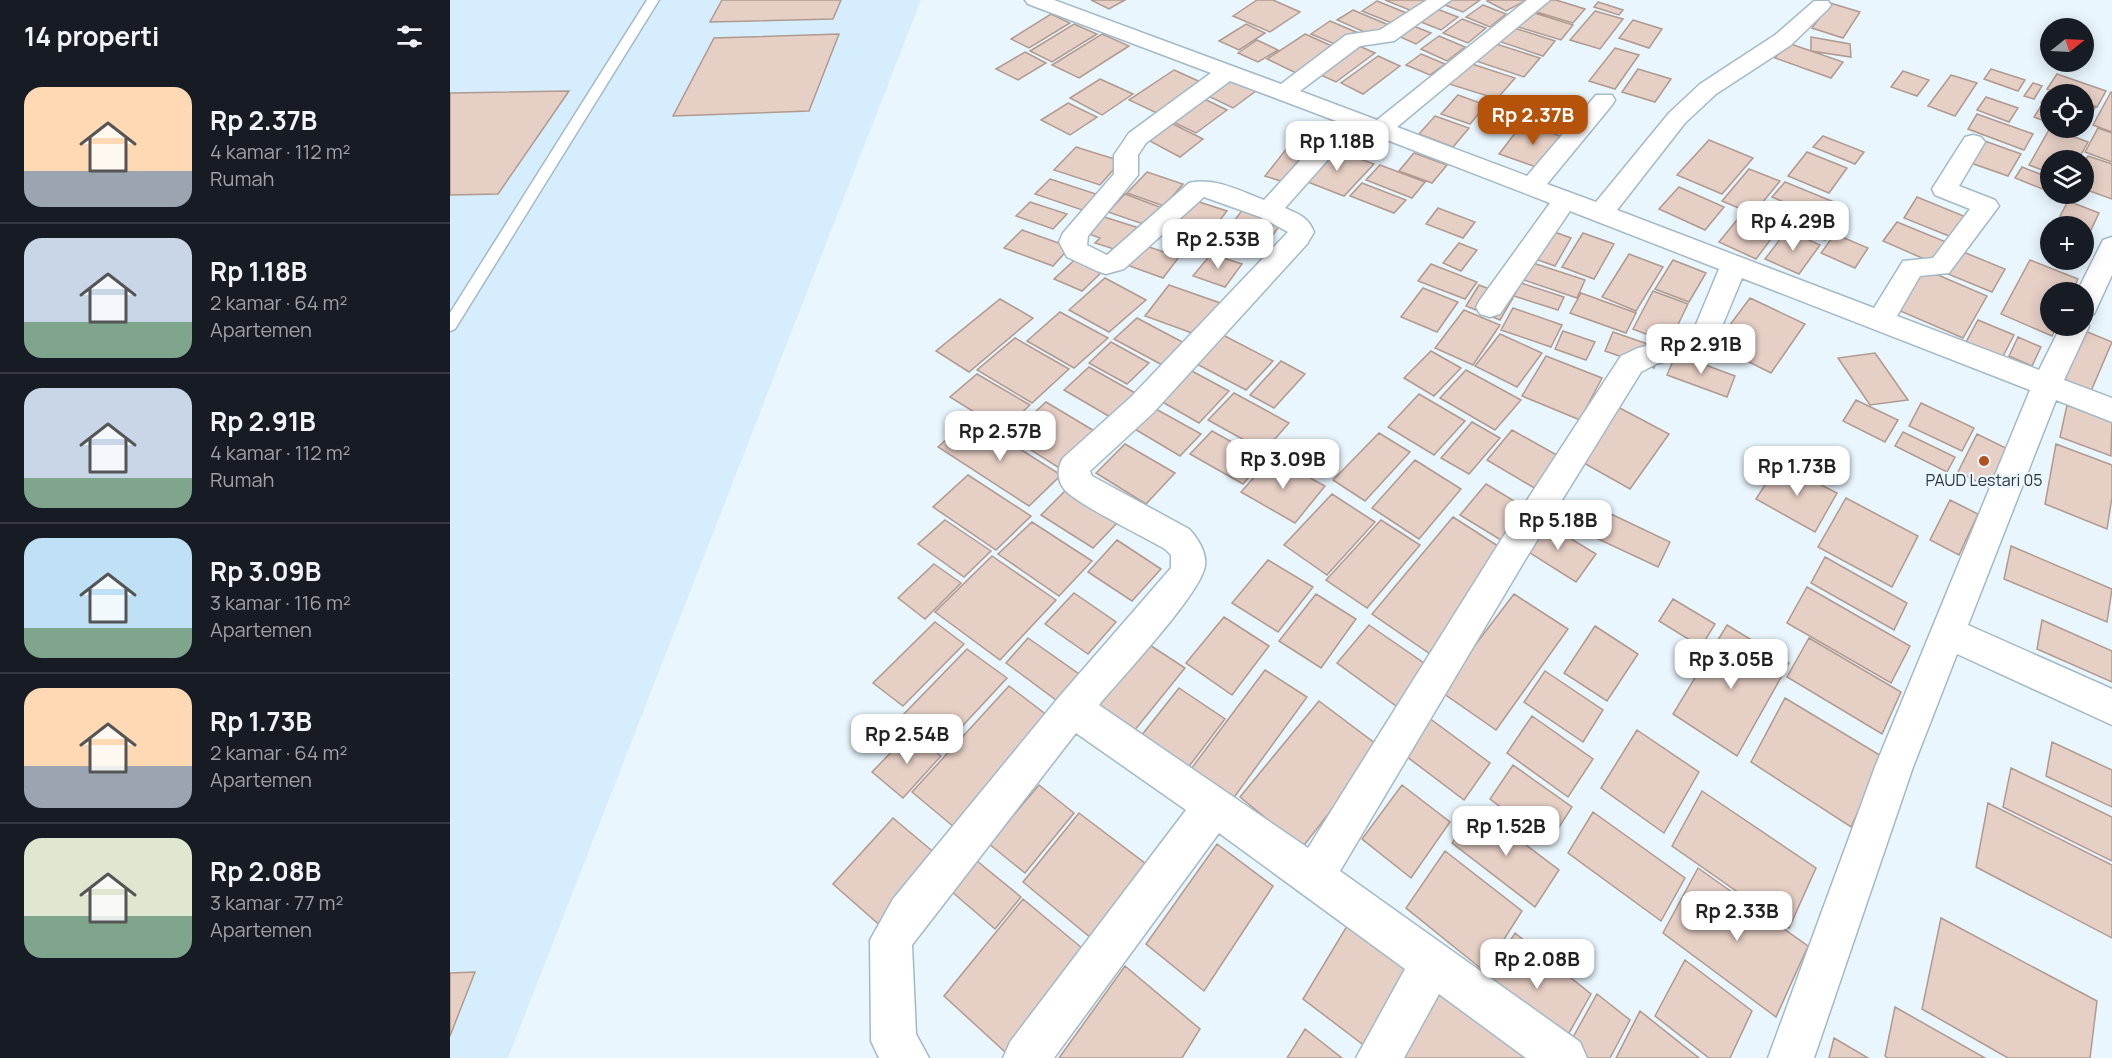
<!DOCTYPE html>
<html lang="id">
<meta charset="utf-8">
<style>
:root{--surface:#171b24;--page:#242831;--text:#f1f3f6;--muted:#9ea1a6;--line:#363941;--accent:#b45309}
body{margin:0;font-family:Manrope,sans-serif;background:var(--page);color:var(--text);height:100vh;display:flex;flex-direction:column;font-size:22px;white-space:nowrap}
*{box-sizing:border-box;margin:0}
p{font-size:20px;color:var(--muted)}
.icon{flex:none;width:33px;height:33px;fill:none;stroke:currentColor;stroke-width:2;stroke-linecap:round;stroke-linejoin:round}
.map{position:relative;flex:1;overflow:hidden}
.side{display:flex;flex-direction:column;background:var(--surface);width:450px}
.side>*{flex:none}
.needle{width:39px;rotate:72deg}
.fabs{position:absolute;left:1590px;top:18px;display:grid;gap:12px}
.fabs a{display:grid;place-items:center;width:54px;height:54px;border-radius:50%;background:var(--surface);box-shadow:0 3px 15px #0003;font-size:30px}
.price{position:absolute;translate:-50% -51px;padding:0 14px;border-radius:12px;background:#fff;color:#222;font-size:20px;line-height:39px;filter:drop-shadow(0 2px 3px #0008)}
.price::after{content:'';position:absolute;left:50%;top:36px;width:18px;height:14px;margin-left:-9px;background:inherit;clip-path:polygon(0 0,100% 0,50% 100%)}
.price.selected{background:var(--accent);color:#fff}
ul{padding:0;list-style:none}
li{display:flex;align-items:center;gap:18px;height:150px;padding:0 24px}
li+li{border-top:2px solid var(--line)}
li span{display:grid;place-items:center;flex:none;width:168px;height:120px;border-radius:18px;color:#555}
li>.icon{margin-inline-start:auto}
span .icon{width:72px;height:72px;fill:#fffc;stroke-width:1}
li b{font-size:26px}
h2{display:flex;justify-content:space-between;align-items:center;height:72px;padding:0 24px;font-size:26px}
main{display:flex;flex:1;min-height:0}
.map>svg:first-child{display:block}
.built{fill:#d6edfd}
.building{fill:#e6cfc5;stroke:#b09a90;stroke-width:1.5}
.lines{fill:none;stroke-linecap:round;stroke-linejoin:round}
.lane-casing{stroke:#a4b9c7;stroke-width:3}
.street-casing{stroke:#a4b9c7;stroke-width:3}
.lane{fill:#fff;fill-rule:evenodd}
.street{fill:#fff;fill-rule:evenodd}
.poi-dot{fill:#b4501b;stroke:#e9f6fe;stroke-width:2}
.labels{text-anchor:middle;stroke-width:4.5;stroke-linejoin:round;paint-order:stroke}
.poi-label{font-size:16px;fill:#2d353b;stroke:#e9f6fe}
</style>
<main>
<section class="side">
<h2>14 properti<svg class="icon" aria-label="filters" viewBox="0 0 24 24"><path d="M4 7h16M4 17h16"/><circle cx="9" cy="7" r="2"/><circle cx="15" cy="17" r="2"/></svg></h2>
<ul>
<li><span style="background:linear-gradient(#ffd9b3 70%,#9aa5b1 0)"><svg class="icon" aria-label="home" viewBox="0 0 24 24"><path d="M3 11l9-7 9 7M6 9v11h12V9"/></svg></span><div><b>Rp 2.37B</b><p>4 kamar · 112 m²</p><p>Rumah</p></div></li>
<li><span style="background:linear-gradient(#c9d6e8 70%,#7fa58c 0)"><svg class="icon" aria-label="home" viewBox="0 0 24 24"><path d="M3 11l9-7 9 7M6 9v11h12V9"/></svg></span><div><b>Rp 1.18B</b><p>2 kamar · 64 m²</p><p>Apartemen</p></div></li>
<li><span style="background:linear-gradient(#c9d6e8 75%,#7fa58c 0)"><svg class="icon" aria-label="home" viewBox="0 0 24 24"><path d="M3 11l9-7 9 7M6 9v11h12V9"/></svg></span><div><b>Rp 2.91B</b><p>4 kamar · 112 m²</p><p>Rumah</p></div></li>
<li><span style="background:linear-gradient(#bfe0f5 75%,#7fa58c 0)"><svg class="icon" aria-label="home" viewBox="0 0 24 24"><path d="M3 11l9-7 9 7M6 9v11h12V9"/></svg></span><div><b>Rp 3.09B</b><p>3 kamar · 116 m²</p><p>Apartemen</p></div></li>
<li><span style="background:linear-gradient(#ffd9b3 65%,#9aa5b1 0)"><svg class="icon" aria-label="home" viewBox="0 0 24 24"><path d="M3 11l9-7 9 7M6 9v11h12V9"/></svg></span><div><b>Rp 1.73B</b><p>2 kamar · 64 m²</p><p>Apartemen</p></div></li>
<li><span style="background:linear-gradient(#dfe7d0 65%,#7fa58c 0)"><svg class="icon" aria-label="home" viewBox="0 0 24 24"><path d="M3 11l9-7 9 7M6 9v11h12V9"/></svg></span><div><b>Rp 2.08B</b><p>3 kamar · 77 m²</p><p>Apartemen</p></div></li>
</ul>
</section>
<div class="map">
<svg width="1662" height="1058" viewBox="0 0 1662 1058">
<rect width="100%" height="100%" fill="#e9f6fe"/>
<path class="built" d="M0 0H471L58 1058H0Z"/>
<path class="building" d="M272 0H391L383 19 260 22Z
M641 0H675L659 9Z
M807 0H823L850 12 820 32 783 16Z
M935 0H978L962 11Z
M990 0H1030L1013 12 987 2Z
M1039 0H1077L1056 11 1037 1Z
M1089 0H1106L1135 9 1123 23 1080 10Z
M927 1 959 14 944 24 912 11Z
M1148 2 1173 10 1169 15 1144 7Z
M1380 3 1410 12 1393 38 1362 28Z
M1033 5 1056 14 1040 27 1016 17Z
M979 6 1008 17 991 30 961 18Z
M903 10 941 26 926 37 887 20Z
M1075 10 1123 25 1111 40 1062 25Z
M1145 11 1173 19 1150 49 1120 40Z
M601 14 620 23 579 48 561 39Z
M1012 19 1036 28 1018 43 993 33Z
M1183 20 1212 29 1199 48 1169 38Z
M880 21 906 32 887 45 861 34Z
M624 24 647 34 602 62 580 51Z
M796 24 815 33 789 50 769 41Z
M961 25 981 33 966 44 946 35Z
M1055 25 1105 41 1093 56 1042 39Z
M389 34 359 111 223 116 264 38Z
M652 34 679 46 629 78 602 65Z
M855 34 884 47 846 73 817 59Z
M989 36 1015 47 997 61 971 49Z
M1361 37 1400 44 1401 57 1361 51Z
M807 40 828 50 808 62 788 53Z
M1037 41 1090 58 1074 77 1020 59Z
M900 42 925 53 886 82 860 70Z
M1338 43 1393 62 1381 78 1325 58Z
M1165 48 1189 55 1165 89 1139 81Z
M575 52 596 63 568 80 546 69Z
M971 54 995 64 980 75 956 65Z
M928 56 950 66 913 94 891 83Z
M1016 62 1065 78 1047 99 996 83Z
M1188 69 1221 79 1205 102 1172 92Z
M1541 69 1575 80 1568 91 1534 79Z
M724 70 755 84 711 115 679 100Z
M1453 71 1479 80 1467 96 1441 87Z
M1607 74 1656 91 1647 107 1634 102V94H1612L1597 89Z
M1501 75 1527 83 1505 116 1478 106Z
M777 78 806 91 783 108 754 94Z
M650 79 683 94 652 115 620 98Z
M1583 83 1592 86 1584 99 1574 96Z
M119 91 48 194 0 195V93Z
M1598 92 1606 94H1600V107L1591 103Z
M1661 92 1662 93V132L1643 125Z
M1008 95 1036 105 1020 124 991 114Z
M748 96 777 110 746 133 717 119Z
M1536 97 1568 108 1559 122 1527 110Z
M618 103 647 117 620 135 591 120Z
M1099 104 1125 112 1111 132 1084 123Z
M1634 104 1645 108 1638 120 1634 118Z
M1591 106 1600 109V123L1584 117Z
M1527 114 1583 134 1574 150 1518 129Z
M985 116 1019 128 1003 147 969 134Z
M719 122 753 139 730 157 696 139Z
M1073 123 1116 138 1092 169 1049 154Z
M1600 128 1638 142 1628 160H1600V173L1579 165Z
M1648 128 1662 133V162L1635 152Z
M1373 136 1414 152 1405 164 1363 147Z
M845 138 866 144 837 183 815 176Z
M1259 140 1303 158 1272 194 1227 175Z
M1532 140 1571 154 1558 176 1518 162Z
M626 147 671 161 650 185 604 170Z
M880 148 924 164 894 196 850 179Z
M1357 152 1397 168 1379 193 1338 176Z
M964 153 997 165 982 183 949 171Z
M1638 156 1662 164V199L1634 189V163Z
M930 165 975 182 962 198 916 180Z
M1572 167 1600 178V192L1565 178Z
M1299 169 1330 181 1303 214 1272 201Z
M697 172 733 184 714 206 677 193Z
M600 179 655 197 641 213 585 194Z
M1335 182 1394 206 1382 222 1322 197Z
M912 183 956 200 944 213 900 196Z
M1229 187 1274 207 1255 230 1209 209Z
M675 194 715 209 699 226 658 212Z
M1467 197 1521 219 1509 240 1454 218Z
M746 201 777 211 759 234 727 223Z
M1618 201 1649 213 1640 232 1634 230V226H1625L1608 220Z
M580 202 617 214 603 229 566 216Z
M1320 203 1383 229 1375 240 1311 213Z
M794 208 834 220 813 248 773 235Z
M988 208 1025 222 1013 238 976 224Z
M1291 215 1327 231 1306 259 1269 242Z
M651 216 689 228 670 251 645 243 650 238 636 233Z
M1447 222 1501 244 1488 265 1433 241Z
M1088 226 1121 238 1105 266 1071 254Z
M572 230 620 247 603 266 554 248Z
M1337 230 1370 245 1349 274 1315 259Z
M1133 233 1164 244 1144 279 1112 267Z
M1385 234 1418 248 1405 268 1371 253Z
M1009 243 1027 250 1011 271 993 263Z
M690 244 729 257 713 278 674 264Z
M1506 249 1555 269 1542 292 1493 272Z
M761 254 792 264 775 287 743 276Z
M1179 254 1213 267 1186 311 1152 297Z
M630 255 657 267 632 291 604 279Z
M1223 260 1256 273 1239 302 1205 289Z
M1580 260 1628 279 1622 292H1600V326H1607L1602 336 1551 314Z
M1077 261 1135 280 1127 298 1068 278Z
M981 264 1027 282 1015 299 968 281Z
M1474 269 1537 296 1513 338 1448 310Z
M655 278 696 300 659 332 619 310Z
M1071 283 1114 297 1108 310 1064 296Z
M719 285 776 305 753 337 695 316Z
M1029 285 1063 298 1050 320 1016 306Z
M973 288 1008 302 987 332 951 317Z
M1203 291 1238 304 1219 343 1183 329Z
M1131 293 1186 313 1176 333 1120 313Z
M1300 298 1355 324 1321 373 1265 345Z
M550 299 583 318 519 372 486 351Z
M1063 308 1112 325 1101 347 1051 330Z
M1014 310 1050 325 1023 365 985 348Z
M610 312 658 338 624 368 577 341Z
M687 318 738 345 716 367 664 339Z
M1528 320 1564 335 1551 360 1515 344Z
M1616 326H1623L1662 342 1641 391 1595 371Z
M1113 331 1145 342 1136 360 1105 349Z
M1163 332 1212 349 1204 368 1155 351Z
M771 334 823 361 796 390 743 362Z
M1050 334 1092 353 1067 387 1025 366Z
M1568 337 1591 347 1582 366 1559 356Z
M565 338 619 369 582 403 527 370Z
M661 342 699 363 677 384 639 363Z
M981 351 1011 368 984 396 954 378Z
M1425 353 1458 400 1420 405 1388 358Z
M1226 354 1285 376 1277 397 1217 375Z
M1096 356 1152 378 1130 420 1072 396Z
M831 361 855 374 824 408 800 395Z
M639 367 687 394 662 418 614 390Z
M740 370 779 391 749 423 709 400Z
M1016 370 1071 400 1045 430 990 398Z
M527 374 580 405 553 430 500 397Z
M784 393 839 423 814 451 758 420Z
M969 394 1015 421 984 455 938 427Z
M1406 400 1448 420 1435 442 1393 421Z
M596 402 651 435 614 471 559 436Z
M1471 403 1524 428 1512 451 1459 426Z
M1617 405 1662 421 1661 456 1610 437Z
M1166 406 1219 434 1180 489 1125 458Z
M704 408 751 434 730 456 683 428Z
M521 418 611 475 579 506 488 447Z
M1022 422 1050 438 1019 474 991 458Z
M1062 430 1112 458 1086 489 1037 460Z
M762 431 814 460 793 484 740 454Z
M1453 432 1505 457 1497 472 1445 446Z
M929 433 960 452 915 501 883 480Z
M1527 434 1560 450 1542 489 1508 472Z
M675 444 725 473 696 504 646 473Z
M1606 444 1662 465V497L1657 529 1595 504Z
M822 457 875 486 845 523 791 492Z
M965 460 1011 489 969 539 922 508Z
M1329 463 1387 493 1365 532 1306 499Z
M518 475 581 516 546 550 483 507Z
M1036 484 1084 513 1059 545 1010 515Z
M621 485 672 518 643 548 591 515Z
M882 494 925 522 877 575 834 545Z
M1396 498 1468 536 1442 587 1368 547Z
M1500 500 1528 514 1509 555 1480 540Z
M1161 514 1220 542 1208 567 1148 539Z
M1003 517 1065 557 986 658 922 614Z
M495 520 541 551 514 577 468 544Z
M931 520 970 545 917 608 876 580Z
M1090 520 1146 554 1126 582 1069 546Z
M582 522 642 561 609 596 548 554Z
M667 540 711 569 682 601 638 572Z
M1561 546 1662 589 1657 622 1554 579Z
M542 556 606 600 550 660 485 612Z
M1375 557 1457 603 1444 630 1361 583Z
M818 560 863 587 828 632 782 603Z
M484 564 511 583 475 619 448 598Z
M1357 587 1460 646 1441 683 1337 623Z
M624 593 666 622 638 654 595 624Z
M866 594 906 619 871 668 829 641Z
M1064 594 1118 629 1046 730 990 691Z
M1223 599 1265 624 1251 647 1209 621Z
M774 617 819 646 782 695 736 663Z
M1592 620 1662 651V682L1587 649Z
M485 622 514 644 453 706 423 683Z
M919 625 984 670 953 711 887 663Z
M1277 625 1339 663 1287 756 1223 714Z
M1145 626 1188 654 1157 701 1114 673Z
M578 638 629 674 606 700 556 663Z
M689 638 735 668 684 731 637 697Z
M1359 638 1451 692 1432 734 1337 677Z
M517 649 557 678 492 748 452 716Z
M815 670 857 697 780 803 738 773Z
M1095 671 1153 710 1133 742 1074 702Z
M559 686 606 722 510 832 462 792Z
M729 688 775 719 734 773 691 736Z
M1335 698 1433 757 1401 827 1301 762Z
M869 701 930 747 852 848 790 797Z
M975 715 1040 763 1014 800 948 750Z
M1082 716 1143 759 1118 797 1057 753Z
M1187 730 1249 772 1214 833 1151 788Z
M461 732 491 756 453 798 422 772Z
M1602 742 1662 770V807L1596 776Z
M1063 765 1122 807 1099 843 1040 799Z
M1561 768 1662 817V861L1553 807Z
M589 785 624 813 575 873 539 844Z
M952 785 1000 822 961 878 912 839Z
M1252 791 1366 868 1339 928 1222 846Z
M1538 803 1662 865V938L1526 867Z
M1026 807 1109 870 1085 907 1002 843Z
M1143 812 1235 878 1211 921 1118 853Z
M629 813 696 864 641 938 573 882Z
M443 818 493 860 434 929 383 884Z
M767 844 823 886 754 991 696 944Z
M995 851 1072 911 1034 971 956 908Z
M527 861 571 897 545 929 501 891Z
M1248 868 1358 946 1326 1017 1213 933Z
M573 899 632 948 555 1052 494 996Z
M1491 918 1647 1001 1640 1058H1558L1472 1009Z
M897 926 958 971 916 1047 853 999Z
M1065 933 1141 994 1110 1049 1032 985Z
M1235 960 1302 1011 1280 1058H1259L1205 1016Z
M675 966 750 1029 732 1058H609Z
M25 972 0 1036V973Z
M975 976 1087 1058H954Z
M1147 994 1180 1020 1160 1058H1130L1117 1048Z
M1445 1007 1535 1058H1438L1435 1056Z
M1190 1011 1249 1058H1166Z
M855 1029 892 1058H837Z
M1384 1038 1418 1058H1379Z"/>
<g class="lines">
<g class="lane-casing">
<path id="lane" d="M197 0H209L5 329 0 331V313Z"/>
</g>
<g class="street-casing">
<path id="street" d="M575 0H604L831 84 896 35 930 30 977 0H1001L944 41 910 46 850 91 927 120 1077 0H1100L947 127 1077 176 1146 95H1162L1165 100 1162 105 1097 184 1146 202 1219 113 1250 84 1325 35 1364 1H1378L1381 5 1378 9 1341 45 1266 94 1235 123 1167 210 1424 308 1453 261 1483 258 1520 209 1485 195 1482 189 1515 137 1523 135 1531 137 1535 142 1509 186 1545 200 1549 206 1499 273 1470 276 1447 316 1589 370 1611 326H1634V318L1639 326 1614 380 1662 398V422L1606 400 1518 625 1662 689V725L1507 654 1463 767 1364 1058H1318L1425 767 1580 390 1292 278 1263 348 1206 364 1191 372 1075 560 890 871 1130 1042 1137 1058H1076L989 994 954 1058H906L955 969 769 833 604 1058H553L560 1042 736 810 626 733 462 945 466 1034 479 1058H429L421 1041 420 940 443 899 609 697 721 568V555L715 549C696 538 625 503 614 489 607 479 607 468 613 458L681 397 838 232 810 217 754 197 674 269 656 274 647 271 617 257 609 242 613 233 664 174V155L679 133 761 73 578 4ZM780 81 886 121 814 200C790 191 765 177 739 183L657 255 637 245 638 236 688 175V155L696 143ZM906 128 1100 203 1030 300 1026 307 1030 314 1040 317 1050 314 1120 211 1269 269 1242 334 1188 348 1171 356 1051 540 858 848 649 705C671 678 750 595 755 566 757 553 748 538 739 529L642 476 640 471 703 413 857 244 864 232C858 217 849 214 835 208Z
M1662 237V275L1644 314 1634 317V292H1627L1653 240Z"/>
</g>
<use href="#lane" class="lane"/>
<use href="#street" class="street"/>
</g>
<circle class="poi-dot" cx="1534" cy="461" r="6"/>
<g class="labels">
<g class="poi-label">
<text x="1534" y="486">PAUD Lestari 05</text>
</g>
</g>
</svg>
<div class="fabs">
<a><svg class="needle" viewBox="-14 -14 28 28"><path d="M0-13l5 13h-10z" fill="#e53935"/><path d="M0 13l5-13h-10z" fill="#9ea1a6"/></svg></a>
<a><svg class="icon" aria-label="locate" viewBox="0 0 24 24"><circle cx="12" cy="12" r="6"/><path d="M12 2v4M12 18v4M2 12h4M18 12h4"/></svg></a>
<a><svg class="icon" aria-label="layers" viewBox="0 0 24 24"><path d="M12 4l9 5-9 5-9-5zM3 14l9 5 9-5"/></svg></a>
<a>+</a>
<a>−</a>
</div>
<b class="price selected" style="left:1083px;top:146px">Rp 2.37B</b>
<b class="price" style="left:887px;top:172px">Rp 1.18B</b>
<b class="price" style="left:1343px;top:252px">Rp 4.29B</b>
<b class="price" style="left:768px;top:270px">Rp 2.53B</b>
<b class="price" style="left:1251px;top:375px">Rp 2.91B</b>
<b class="price" style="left:550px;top:462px">Rp 2.57B</b>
<b class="price" style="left:833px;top:490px">Rp 3.09B</b>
<b class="price" style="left:1347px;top:497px">Rp 1.73B</b>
<b class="price" style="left:1108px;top:551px">Rp 5.18B</b>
<b class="price" style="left:1281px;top:690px">Rp 3.05B</b>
<b class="price" style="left:457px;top:765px">Rp 2.54B</b>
<b class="price" style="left:1056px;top:857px">Rp 1.52B</b>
<b class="price" style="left:1287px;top:942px">Rp 2.33B</b>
<b class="price" style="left:1087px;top:990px">Rp 2.08B</b>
</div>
</main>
